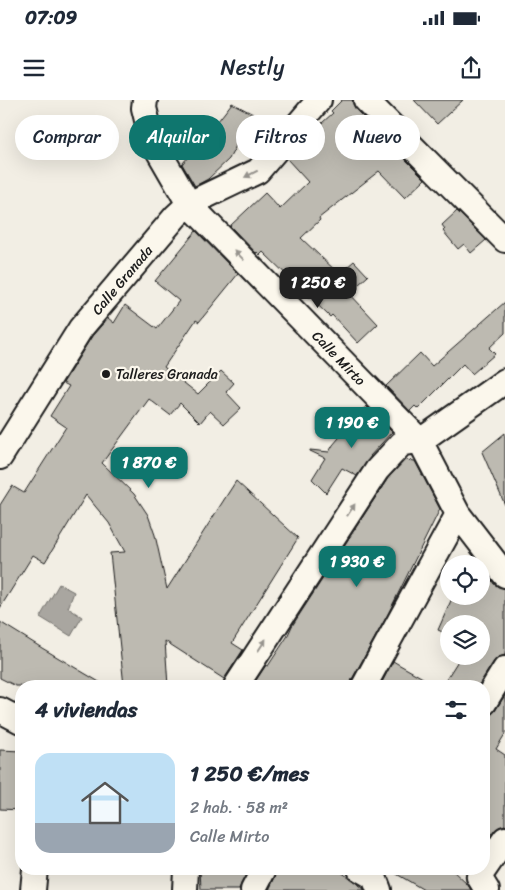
<!DOCTYPE html>
<html lang="es">
<meta charset="utf-8">
<style>
:root{--surface:#fff;--page:#f2f2f3;--text:#1f2937;--muted:#747a83;--accent:#0f766e}
body{margin:0;font-family:Sriracha,sans-serif;background:var(--page);color:var(--text);height:100vh;display:flex;flex-direction:column;font-size:19px;white-space:nowrap}
*{box-sizing:border-box;margin:0}
p{font-size:16px;color:var(--muted)}
.icon{flex:none;width:28px;height:28px;fill:none;stroke:currentColor;stroke-width:2;stroke-linecap:round;stroke-linejoin:round}
.map{position:relative;flex:1;overflow:hidden}
.sheet{position:absolute;left:15px;top:580px;width:475px;height:195px;display:flex;flex-direction:column;background:var(--surface);border-radius:20px;box-shadow:0 5px 20px #0002}
.sheet>*{flex:none}
.banner{position:absolute;left:15px;top:15px;width:475px;height:45px;display:flex;gap:10px}
.controls{position:absolute;left:440px;top:455px;display:grid;gap:10px}
.controls a{display:grid;place-items:center;width:50px;height:50px;border-radius:50%;background:var(--surface);box-shadow:0 5px 20px #0002;font-size:25px}
.price{position:absolute;translate:-50% -42px;padding:0 11px;border-radius:10px;background:var(--accent);color:#fff;font-size:16px;line-height:32px;filter:drop-shadow(0 1px 2px #0008)}
.price::after{content:'';position:absolute;left:50%;top:30px;width:15px;height:11px;margin-left:-8px;background:inherit;clip-path:polygon(0 0,100% 0,50% 100%)}
.price.active{background:#222;color:#fff}
ul{padding:0;list-style:none}
li{display:flex;align-items:center;gap:15px;height:125px;padding:0 20px}
li span{display:grid;place-items:center;flex:none;width:140px;height:100px;border-radius:15px;color:#555}
li>.icon{margin-inline-start:auto}
span .icon{width:60px;height:60px;fill:#fffc;stroke-width:1}
li b{font-size:21px}
h2{display:flex;justify-content:space-between;align-items:center;height:60px;padding:0 20px;font-size:21px}
.chip{padding:0 18px;border-radius:22px;background:var(--surface);box-shadow:0 5px 20px #0002;font-size:18px;line-height:45px}
.chip.active{background:var(--accent);color:#fff}
.status{display:flex;justify-content:space-between;align-items:center;height:35px;padding:0 25px;background:var(--surface);direction:ltr}
.status svg{height:14px;fill:currentColor}
header{display:flex;justify-content:space-between;align-items:center;height:65px;padding:0 20px;background:var(--surface);font-size:22px;font-weight:600}
.map>svg:first-child{display:block}
.water{fill:#a9a6a0;stroke:#716f6b}
.building{fill:#bdbab1;stroke:#1c1c1c}
.lines{fill:none;stroke-linecap:round;stroke-linejoin:round}
.minor-casing{stroke:#1c1c1c;stroke-width:28}
.minor{stroke:#fbf7ec;stroke-width:24}
.oneway{fill:#97948e}
.poi-dot{fill:#1c1c1c;stroke:#fbf7ec;stroke-width:2}
.labels{text-anchor:middle;stroke-width:4.5;stroke-linejoin:round;paint-order:stroke}
.street-label{font-size:14px;fill:#1c1c1c;stroke:#fbf7ec}
.poi-label{font-size:14px;fill:#1c1c1c;stroke:#fbf7ec;text-anchor:start}
</style>
<div class="status"><b>07:09</b><svg viewBox="0 0 49 12"><path d="M0 12V9h3v3zM5 12V6h3v6zM10 12V3h3v9zM15 12V0h3v12zM26 1h20v11H26zM47 4h2v5h-2z"/></svg></div>
<header><svg class="icon" aria-label="menu" viewBox="0 0 24 24"><path d="M4 6h16M4 12h16M4 18h16"/></svg>Nestly<svg class="icon" aria-label="share" viewBox="0 0 24 24"><path d="M12 15V3M7 8l5-5 5 5M5 13v7h14v-7"/></svg></header>
<div class="map">
<svg width="505" height="790" viewBox="0 0 505 790">
<rect width="100%" height="100%" fill="#f2eee4"/>
<filter id="ink" filterUnits="userSpaceOnUse"><feTurbulence type="fractalNoise" baseFrequency=".02" numOctaves="2"/><feDisplacementMap in="SourceGraphic" scale="10" xChannelSelector="R" yChannelSelector="G"/><feConvolveMatrix kernelMatrix="1 2 1 2 8 2 1 2 1" color-interpolation-filters="sRGB"/></filter>
<g filter="url(#ink)">
<path class="water" d="M59 484 74 492 68 508 82 517 71 536 40 517Z"/>
<path class="building" d="M342 0H353V4L356 10 425 79 405 98 379 71 319 118 320 120 301 138 339 174 354 161 368 176 349 193 378 224 358 243 332 215 330 217 263 152 260 155 257 152 256 153 230 126 265 93 280 109 308 82 287 59 304 43 302 41 333 13 331 11Z
M414 0H463L437 24Z
M232 3 253 14 229 59 208 79 195 86 182 64 204 39Z
M457 111 486 140 471 153 464 144 458 149 443 131 445 129 442 125Z
M196 131 238 174 199 222 196 220 164 267 198 294 221 271 234 283 226 292 241 308 224 324 210 311 200 323 180 303 170 315 149 299 102 363 134 394 148 415 155 435 167 489 236 381 298 438 232 543 243 550 224 579 165 541 168 586H124L110 453 125 452 109 423 86 395 45 462 33 455 0 508V405L12 386 24 393 66 327 50 316 69 286 63 283 92 236 108 218 114 223 125 205 157 229 179 201 155 181Z
M505 202V233L489 248 495 254 472 274 463 264 418 309 415 306 410 311 386 286 420 253 432 266Z
M366 306 392 332 370 356H371L357 376 342 368 326 393 312 379 325 358 310 351V350L329 352 333 345Z
M505 333V405L482 352Z
M405 360 415 361 440 409 387 516 352 579 350 586H252L266 565 268 566 287 537 292 526 388 378Z
M487 474 494 484 499 487 505 488V555L498 557 494 561 478 586H442L461 556H481V524H449V535L438 530 453 496H481V487Z
M0 522 42 548 106 586H16L0 578Z
M393 561 398 564 437 586H380Z
M505 595V634L496 649 505 655V725L499 727 492 734 484 729V617L490 615 495 611Z
M0 650 21 651V710L0 709Z
M200 769H249L241 784 239 790H201Z
M278 769H337L363 788 364 790H269L276 775Z
M388 769H451L468 785 471 790H424Z"/>
<g class="lines">
<g class="minor-casing">
<path id="minor" d="M145 0 144 8 152 40 189 104 420 341 458 414 505 475
M366 0 505 140
M0 357 81 228 176 116 189 104 258 71 319 0
M236 586 377 370 402 343 420 341 505 281
M364 586 458 414
M484 603 505 569
M0 610 21 621
M360 769 374 777 379 790
M33 790 35 769
M185 790 186 769
M253 790 264 769
M487 790 479 777 505 739"/>
</g>
<use href="#minor" class="minor"/>
</g>
<defs><path id="oneway-solid" d="M-6-.8H1V-3.2L6.5 0L1 3.2V.8H-6Z" transform="scale(1.25)"/></defs>
<g class="oneway">
<use href="#oneway-solid" transform="translate(251 74) rotate(153)"/>
<use href="#oneway-solid" transform="translate(239 155) rotate(-134)"/>
<use href="#oneway-solid" transform="translate(351 410) rotate(-57)"/>
<use href="#oneway-solid" transform="translate(262 545) rotate(-57)"/>
</g>
</g>
<circle class="poi-dot" cx="106" cy="274" r="5"/>
<g class="labels">
<g class="street-label">
<text transform="translate(122 180) rotate(-50)" y="5">Calle Granada</text>
<text transform="translate(339 258) rotate(46)" y="5">Calle Mirto</text>
</g>
<g class="poi-label">
<text x="116" y="279">Talleres Granada</text>
</g>
</g>
</svg>
<div class="controls">
<a><svg class="icon" aria-label="locate" viewBox="0 0 24 24"><circle cx="12" cy="12" r="6"/><path d="M12 2v4M12 18v4M2 12h4M18 12h4"/></svg></a>
<a><svg class="icon" aria-label="layers" viewBox="0 0 24 24"><path d="M12 4l9 5-9 5-9-5zM3 14l9 5 9-5"/></svg></a>
</div>
<b class="price active" style="left:318px;top:209px">1 250 €</b>
<b class="price" style="left:352px;top:349px">1 190 €</b>
<b class="price" style="left:149px;top:389px">1 870 €</b>
<b class="price" style="left:357px;top:488px">1 930 €</b>
<div class="banner">
<a class="chip">Comprar</a>
<a class="chip active">Alquilar</a>
<a class="chip">Filtros</a>
<a class="chip">Nuevo</a>
</div>
<section class="sheet">
<h2>4 viviendas<svg class="icon" aria-label="filters" viewBox="0 0 24 24"><path d="M4 7h16M4 17h16"/><circle cx="9" cy="7" r="2"/><circle cx="15" cy="17" r="2"/></svg></h2>
<ul>
<li><span style="background:linear-gradient(#bfe0f5 70%,#9aa5b1 0)"><svg class="icon" aria-label="home" viewBox="0 0 24 24"><path d="M3 11l9-7 9 7M6 9v11h12V9"/></svg></span><div><b>1 250 €/mes</b><p>2 hab. · 58 m²</p><p>Calle Mirto</p></div></li>
</ul>
</section>
</div>
